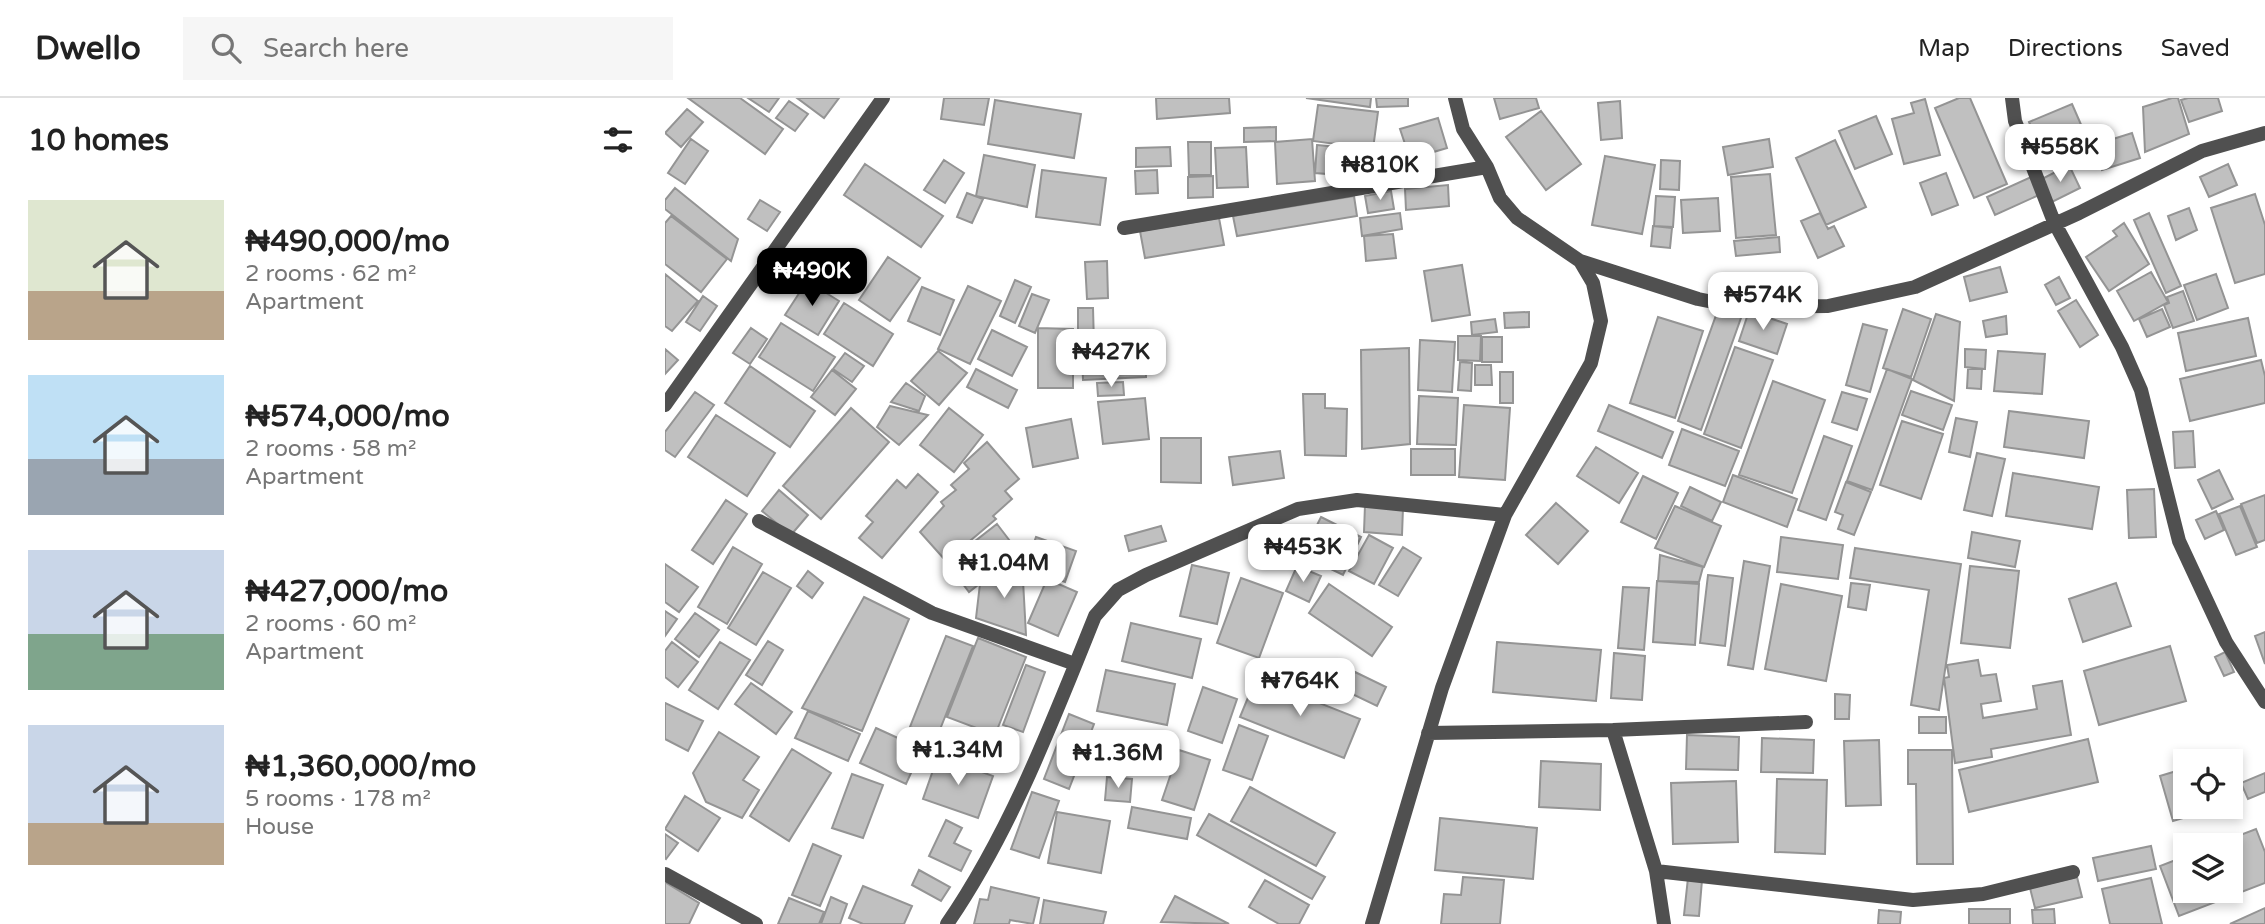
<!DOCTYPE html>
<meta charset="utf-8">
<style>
:root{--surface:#fff;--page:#f6f6f6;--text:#222;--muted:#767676;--line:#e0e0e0;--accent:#000}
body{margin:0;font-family:"Varela Round",sans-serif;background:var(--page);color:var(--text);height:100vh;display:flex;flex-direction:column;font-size:26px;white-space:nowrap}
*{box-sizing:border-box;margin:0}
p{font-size:23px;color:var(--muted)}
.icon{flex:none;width:38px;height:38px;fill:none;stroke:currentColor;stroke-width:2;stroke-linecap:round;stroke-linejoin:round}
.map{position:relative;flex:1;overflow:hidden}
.sheet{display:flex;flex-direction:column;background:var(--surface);width:665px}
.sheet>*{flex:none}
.buttons{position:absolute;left:1508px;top:651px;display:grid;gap:14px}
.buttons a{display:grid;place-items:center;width:70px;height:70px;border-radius:0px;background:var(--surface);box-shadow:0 4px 10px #0003;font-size:35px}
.price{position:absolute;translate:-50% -60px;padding:0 16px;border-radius:14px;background:#fff;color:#222;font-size:23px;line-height:46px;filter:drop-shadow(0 2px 4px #0008)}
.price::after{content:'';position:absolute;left:50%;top:42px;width:21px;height:16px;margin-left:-10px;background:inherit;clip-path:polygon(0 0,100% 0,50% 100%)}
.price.current{background:var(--accent);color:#fff}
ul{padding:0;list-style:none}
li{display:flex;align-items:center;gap:21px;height:175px;padding:0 28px}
li span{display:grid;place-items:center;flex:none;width:196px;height:140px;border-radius:0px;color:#555}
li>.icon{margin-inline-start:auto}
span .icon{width:84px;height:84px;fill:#fffc;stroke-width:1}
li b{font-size:30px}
h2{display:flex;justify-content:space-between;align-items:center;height:84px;padding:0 28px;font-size:30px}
header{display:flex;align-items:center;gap:42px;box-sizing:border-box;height:98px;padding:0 35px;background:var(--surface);border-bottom:2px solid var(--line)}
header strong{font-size:33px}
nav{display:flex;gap:38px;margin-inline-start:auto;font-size:24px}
.search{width:490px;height:63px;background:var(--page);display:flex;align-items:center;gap:18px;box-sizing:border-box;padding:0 24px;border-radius:0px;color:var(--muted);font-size:26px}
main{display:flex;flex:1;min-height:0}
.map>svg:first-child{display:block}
.building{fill:#c0c0c0;stroke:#949494;stroke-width:2}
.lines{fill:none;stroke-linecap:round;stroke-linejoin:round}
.minor{stroke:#505050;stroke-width:14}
</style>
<header>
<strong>Dwello</strong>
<div class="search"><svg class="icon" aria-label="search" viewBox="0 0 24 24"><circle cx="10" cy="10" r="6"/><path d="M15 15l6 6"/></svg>Search here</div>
<nav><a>Map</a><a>Directions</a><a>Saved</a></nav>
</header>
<main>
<section class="sheet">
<h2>10 homes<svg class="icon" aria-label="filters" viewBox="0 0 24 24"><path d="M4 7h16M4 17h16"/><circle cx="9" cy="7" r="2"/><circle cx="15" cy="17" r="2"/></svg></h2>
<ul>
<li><span style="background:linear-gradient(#dfe7d0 65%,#b9a48a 0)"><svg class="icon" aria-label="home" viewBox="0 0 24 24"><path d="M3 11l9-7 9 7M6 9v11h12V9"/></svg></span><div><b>₦490,000/mo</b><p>2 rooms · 62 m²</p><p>Apartment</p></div></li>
<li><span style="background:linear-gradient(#bfe0f5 60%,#9aa5b1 0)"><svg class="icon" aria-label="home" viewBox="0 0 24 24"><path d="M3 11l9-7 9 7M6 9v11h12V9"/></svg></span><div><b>₦574,000/mo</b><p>2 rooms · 58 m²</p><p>Apartment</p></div></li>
<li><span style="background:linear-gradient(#c9d6e8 60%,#7fa58c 0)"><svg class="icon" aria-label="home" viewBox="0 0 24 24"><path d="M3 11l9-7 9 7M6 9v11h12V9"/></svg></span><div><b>₦427,000/mo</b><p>2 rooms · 60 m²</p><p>Apartment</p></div></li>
<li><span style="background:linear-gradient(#c9d6e8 70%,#b9a48a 0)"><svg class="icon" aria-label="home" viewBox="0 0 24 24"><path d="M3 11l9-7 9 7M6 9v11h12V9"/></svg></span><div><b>₦1,360,000/mo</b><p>5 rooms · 178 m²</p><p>House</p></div></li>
</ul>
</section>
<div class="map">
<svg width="1600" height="826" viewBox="0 0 1600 826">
<rect width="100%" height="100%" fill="#fff"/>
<path class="building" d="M23 0H75L118 31 100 56Z
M83 0H114L104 14Z
M132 0H174L159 20Z
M279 0H324L319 27 276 21Z
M491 0H564L565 15 492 21Z
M641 0H706L705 9Z
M711 0H743V8L712 9Z
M829 0H871L874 10 835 21Z
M1294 0H1305L1342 86 1309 100 1270 10Z
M1507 0H1513L1524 36 1480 54 1478 9Z
M1523 0H1553L1557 13 1524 24 1516 2Z
M1260 1 1275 57 1239 66 1227 21 1249 15 1246 5Z
M330 2 416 16 409 60 323 46Z
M124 3 143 16 130 33 111 20Z
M955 3 957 40 936 42 933 5Z
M1407 6 1421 38 1378 56 1364 24Z
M653 7 713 14 708 51 648 43Z
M22 11 38 24 16 49 0 35Z
M876 13 916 66 881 92 841 39Z
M1211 18 1227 56 1190 71 1174 33Z
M773 20 782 50 745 61 735 31Z
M611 29V43L579 44V30Z
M1467 35 1475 60 1437 72 1429 47Z
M26 41 43 53 20 86 3 75Z
M647 41 650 83 612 86 610 44Z
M1104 41 1108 69 1063 77 1058 49Z
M1170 42 1201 109 1161 127 1131 60Z
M523 44H546V77H524Z
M652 47 715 53 712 80 650 75Z
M505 49 506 68 471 69V50Z
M581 49 583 89 552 90 550 50Z
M319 57 370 67 362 109 311 98Z
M940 58 990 67 977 136 927 127Z
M279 62 299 75 280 105 259 92Z
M996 62 1015 63 1014 92 995 91Z
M200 66 278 118 256 149 179 97Z
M1563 66 1572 87 1544 99 1535 79Z
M1404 67 1415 90 1387 104 1375 82Z
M377 72 441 80 435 127 371 119Z
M492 72 493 95 471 96 470 73Z
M1281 75 1293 107 1267 117 1255 85Z
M1105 76 1111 137 1071 140 1066 79Z
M548 78V99L523 100V79Z
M1366 79 1374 97 1330 117 1322 99Z
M783 87 784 108 741 112 740 91Z
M10 90 73 141 66 163 0 111V102Z
M726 93 729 111 703 115 700 98Z
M302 95 318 101 307 125 292 119Z
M1590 96 1600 127V176L1570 185 1546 110Z
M689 98 692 118 572 138 568 118Z
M991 98 1010 99 1008 129 989 128Z
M1053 100 1055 133 1018 135 1016 102Z
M95 102 115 114 102 133 83 121Z
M1524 110 1532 132 1511 142 1503 118Z
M735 115 737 131 697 138 695 120Z
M1155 115 1163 131 1169 128 1179 148 1153 160 1136 123Z
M1484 115 1516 188 1501 195 1469 122Z
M6 118 62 161 36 194 0 166V125Z
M554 120 559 147 480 160 475 133Z
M1459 125 1484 166 1444 193 1421 159 1452 138 1448 133Z
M988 128 1007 130 1005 150 986 148Z
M728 136 731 160 701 163 699 138Z
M1114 139 1115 154 1071 158 1069 143Z
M223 159 255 180 225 223 194 202Z
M442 163 443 200 422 201 420 164Z
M797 167 805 217 767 223 759 173Z
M1335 169 1342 194 1305 203 1299 179Z
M1486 174 1503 204 1469 223 1452 193Z
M0 176 33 203 7 233 0 228Z
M1551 176 1563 210 1532 222 1519 187Z
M1394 179 1405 200 1391 207 1380 187Z
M350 182 366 189 350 225 335 218Z
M142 183 174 203 153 237 120 217Z
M303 188 336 203 305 266 273 251Z
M257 189 289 202 275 237 243 223Z
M1518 193 1529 223 1508 230 1499 207 1504 205 1502 199Z
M367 196 384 202 370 235 354 228Z
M38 198 52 208 35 233 21 224Z
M1411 202 1433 237 1415 249 1393 213Z
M179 205 228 236 208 268 159 236Z
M1054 209 1077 217 1036 332 1013 323Z
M413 210H428L429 246 413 247Z
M1238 211 1266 221 1246 279 1218 270Z
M1497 211 1505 229 1482 239 1474 221Z
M1084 213 1122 226 1112 256 1074 243Z
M864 214V229L840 230 839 215Z
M1271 216 1295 224 1289 303 1248 282Z
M1341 218 1342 236 1321 239 1318 223Z
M993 219 1038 233 1010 320 965 305Z
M1583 220 1591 258 1521 273 1513 235Z
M830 221 832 234 807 237 806 224Z
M116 225 170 259 148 293 94 259Z
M1198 226 1222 232 1205 294 1181 287Z
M86 230 102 241 85 266 68 255Z
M373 230 408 231V290H373Z
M327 232 362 249 347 278 313 261Z
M793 238H816L815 263 793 262Z
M817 239H837V264H817Z
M755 242 790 244 787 294 753 292Z
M1070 249 1108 262 1076 350 1039 336Z
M744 250 745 346 697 351 696 252Z
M0 251 13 262 0 276Z
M1300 251 1321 252 1320 271 1300 269Z
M273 253 302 275 274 307 246 283Z
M1333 253 1380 256 1377 296 1329 293Z
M480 254 481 279 418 282 417 257Z
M180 255 199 268 187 284 168 271Z
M1596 262 1600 278V305L1525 323 1515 281Z
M795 264 807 265 806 293 793 292Z
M810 267H826L827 287H810Z
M85 268 150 313 125 349 60 305Z
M311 271 352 292 343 310 302 289Z
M1222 271 1247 281 1207 392 1182 383Z
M1303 271H1317L1316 291 1302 290Z
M167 272 191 291 170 317 146 299Z
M835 274H848V305H835Z
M1108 283 1160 302 1127 395 1074 377Z
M458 284 459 297 433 298 432 285Z
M241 285 260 298 254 313 226 304Z
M1246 293 1287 307 1278 332 1237 317Z
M30 294 49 307 10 359 0 352V334Z
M1177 294 1202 301 1192 332 1167 324Z
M638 296H660V310L682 311 681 358 640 357Z
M754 298 793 300 791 347 752 346Z
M480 300 484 341 438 346 433 304Z
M799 307 845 310 840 382 794 379Z
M944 307 1008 334 997 360 933 333Z
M225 308 263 317 234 347 212 329Z
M186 310 224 344 156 421 118 388Z
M284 310 318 337 289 374 255 347Z
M1344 313 1424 323 1419 360 1339 349Z
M51 317 110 355 82 398 23 359Z
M1291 320 1312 324 1305 359 1284 354Z
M406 321 413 360 368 369 361 330Z
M1237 323 1278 336 1256 401 1215 387Z
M1017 331 1074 353 1060 388 1004 367Z
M1528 333 1530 369 1510 370 1508 334Z
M1159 338 1187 348 1161 422 1133 412Z
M496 340H536V385L496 384Z
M322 344 354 381 340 393 347 401 328 418 331 421 281 463 255 434 279 408 276 404 291 392 286 387 304 371 299 365Z
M931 349 973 375 954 405 912 378Z
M746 351H790V377H746Z
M615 353 619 380 568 387 564 359Z
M1312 355 1340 361 1327 418 1299 412Z
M1554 372 1568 401 1547 411 1533 382Z
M1348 375 1434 389 1427 431 1341 418Z
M253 376 273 394 217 460 194 440 208 424 201 418 232 382 241 390Z
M1068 377 1132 401 1122 429 1058 404Z
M978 378 1013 395 991 441 956 424Z
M1181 384 1206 394 1189 437 1173 431 1178 417 1170 414Z
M1025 389 1056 404 1047 423 1016 408Z
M1489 391 1491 439 1464 440 1462 392Z
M114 392 143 417 126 437 97 413Z
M1600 397V442L1592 445 1576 406Z
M61 402 82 416 48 466 27 452Z
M891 405 923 433 893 466 861 437Z
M700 407 738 410 737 437 699 434Z
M1010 408 1056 428 1039 469 990 450Z
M1575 408 1592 449 1571 457 1554 416Z
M1551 413 1559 432 1540 441 1531 422Z
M656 419 696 439 678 477 637 457Z
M332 426 354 455 304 494 282 465Z
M496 428 501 443 464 453 460 438Z
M1307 434 1355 443 1350 469 1303 460Z
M704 437 728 450 709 486 684 473Z
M371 439 411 453 400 484 360 470Z
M1116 439 1178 447 1173 481 1112 474Z
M68 449 97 466 62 526 33 509Z
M738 449 756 460 733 498 714 487Z
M1190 450 1296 466 1274 612 1246 607 1264 492 1185 480Z
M995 457 1038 469 1034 484 993 483Z
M1079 463 1105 468 1088 571 1063 567Z
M357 464 361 537 311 520 315 486Z
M0 466 33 489 14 514 0 504Z
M527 467 564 475 552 526 515 518Z
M632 468 656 478 644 504 621 493Z
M1305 468 1354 473 1345 550 1296 545Z
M143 473 158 485 147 500 132 488Z
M98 474 126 490 91 547 63 530Z
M1043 477 1068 480 1060 548 1035 545Z
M576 480 618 495 594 560 552 545Z
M382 481 412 494 393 538 363 525Z
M992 483 1034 486 1030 547 988 544Z
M1186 485 1205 487 1201 512 1183 509Z
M1451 485 1466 528 1418 544 1404 501Z
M664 486 727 529 707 558 644 515Z
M1116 486 1177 498 1161 583 1100 571Z
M958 489 984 490 979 552 953 550Z
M199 499 244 521 197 633 137 610Z
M0 513 12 521 0 538Z
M30 515 54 532 34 559 10 541Z
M466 525 536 541 527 580 457 563Z
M1600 534V566L1590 538Z
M281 538 308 548 272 639 245 629Z
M313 540 361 559 330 637 282 619Z
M103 543 118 552 97 587 81 577Z
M7 544 33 564 13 589 0 579V553Z
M55 544 85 562 53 611 24 592Z
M832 544 936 552 931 603 828 594Z
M1505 548 1521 603 1434 627 1419 573Z
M1560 554 1569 574 1559 578 1550 559Z
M949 555 980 558 977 602 946 600Z
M1313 562 1316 578 1331 576 1336 603 1316 606 1318 620 1372 611 1368 588 1397 583 1406 637 1326 651 1327 659 1290 665 1279 580 1284 579 1282 567Z
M361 567 380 574 358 634 338 627Z
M441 572 510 586 502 627 432 613Z
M690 574 721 589 712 608 681 593Z
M591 580 695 621 679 660 575 619Z
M86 585 127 614 111 636 70 606Z
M538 589 572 601 557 645 523 633Z
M1170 596 1185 597 1184 621H1170Z
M0 605 38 623 23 653 0 641Z
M143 613 195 636 183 663 130 640Z
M404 616 429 626 404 691 379 681Z
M1254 619H1281V635H1254Z
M574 627 603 638 587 682 558 672Z
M211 630 257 651 241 686 195 665Z
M54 634 94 659 78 682 94 692 77 720 41 704 28 675Z
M1022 637 1074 639 1073 672 1021 671Z
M1097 640 1149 642 1148 675 1096 674Z
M1423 641 1433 684 1304 714 1294 672Z
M1214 642 1216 707 1181 708 1179 643Z
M127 651 166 675 124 743 85 718Z
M514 652 545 662 529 712 497 702Z
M1243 652H1287L1288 766H1252L1251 686H1243Z
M273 658 328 678 313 720 258 701Z
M876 663 936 666 935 712 874 709Z
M1521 670V709H1555L1508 723 1495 678Z
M1600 675V694L1583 701 1576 685Z
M187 676 218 687 198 740 167 730Z
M442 679 467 681 465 704 440 702Z
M1112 681 1162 682 1160 756 1110 754Z
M1071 683 1073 744 1008 746 1006 685Z
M585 689 670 735 651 768 566 723Z
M367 694 394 703 374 760 346 751Z
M20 698 55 720 33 753 0 731Z
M467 709 526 720 522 741 463 730Z
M392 714 445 723 436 775 383 765Z
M544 716 660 779 647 801 532 737Z
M775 720 872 730 868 781 770 772Z
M281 722 297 730 289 745 306 753 296 773 264 758Z
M1591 731 1600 754V785L1514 818 1495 768 1521 758V793H1566V747H1549Z
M0 736 13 745 1 761 0 760Z
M148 746 176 758 155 808 127 797Z
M1486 748 1491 771 1433 783 1428 760Z
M254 772 285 789 276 803 247 787Z
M798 779 839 782 835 826H776L779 796 796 797Z
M1412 779 1417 799 1370 810 1365 790Z
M1023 780 1037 782 1034 818 1019 817Z
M1486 780 1497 826H1445L1437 791Z
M600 782 644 807 634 826H614L584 809Z
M0 784 34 805 24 826H0Z
M198 788 247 808 239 826H198L184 820Z
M326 789 374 800 368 826 345 822 344 826H309L315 801 323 802Z
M510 798 564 826 496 824Z
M166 799 182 806 175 826H156Z
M124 800 159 814 154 826H113Z
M379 802 441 814 438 826H375Z
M1600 810V826H1565Z
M1304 811H1345V826H1304Z
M1389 811 1390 826H1368L1367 812Z
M1214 812 1236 814 1235 826H1213Z"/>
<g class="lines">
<path class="minor" d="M1347 0 1350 23 1389 124 1457 249 1476 292 1514 443 1561 544 1600 604
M459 130 822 69
M915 163 1033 201 1073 209 1163 208 1250 189 1414 115 1537 53 1600 35
M0 307 218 0
M94 423 267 515 410 566
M948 632 991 773 999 826
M763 635 948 632 1141 624
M991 773 1248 802 1318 796 1408 774
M0 776 91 826
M282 826C346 733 388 622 430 518L453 492 481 477 633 411 692 402 840 417
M707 826 777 590 840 417 926 265 936 223 928 185 915 163 852 120 835 100 822 69 798 31 790 0"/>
</g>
</svg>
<div class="buttons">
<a><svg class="icon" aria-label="locate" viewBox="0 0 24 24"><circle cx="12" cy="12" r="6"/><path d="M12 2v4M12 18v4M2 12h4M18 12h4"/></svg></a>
<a><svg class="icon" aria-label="layers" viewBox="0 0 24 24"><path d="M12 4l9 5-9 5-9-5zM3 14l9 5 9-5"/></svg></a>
</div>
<b class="price" style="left:1395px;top:86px">₦558K</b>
<b class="price" style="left:715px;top:104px">₦810K</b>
<b class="price current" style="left:147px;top:210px">₦490K</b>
<b class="price" style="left:1098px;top:234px">₦574K</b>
<b class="price" style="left:446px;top:291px">₦427K</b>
<b class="price" style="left:638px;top:486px">₦453K</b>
<b class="price" style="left:339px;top:502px">₦1.04M</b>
<b class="price" style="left:635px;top:620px">₦764K</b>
<b class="price" style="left:293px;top:689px">₦1.34M</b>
<b class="price" style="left:453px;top:692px">₦1.36M</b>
</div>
</main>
